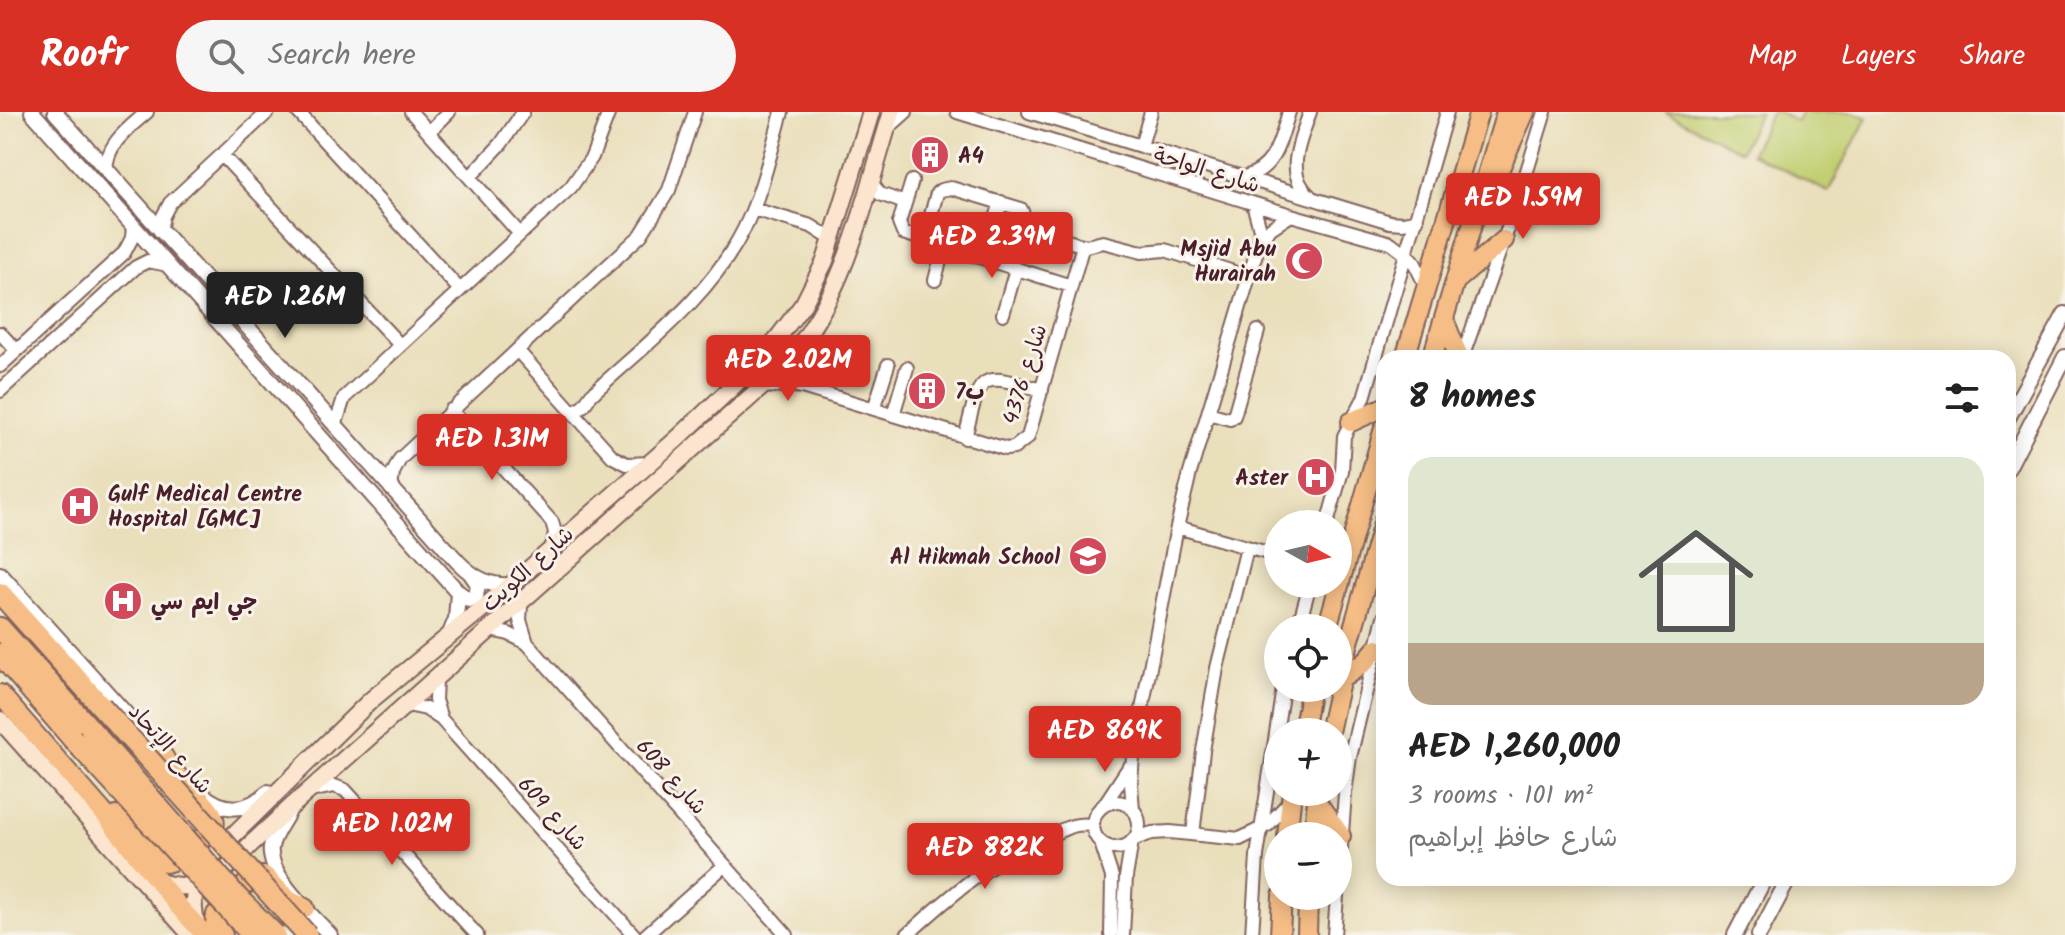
<!DOCTYPE html>
<meta charset="utf-8">
<style>
:root{--surface:#fff;--page:#f6f6f6;--text:#222;--muted:#767676;--line:#e0e0e0;--accent:#d93025}
body{margin:0;font-family:Kalam,"Playpen Sans Arabic",sans-serif;background:var(--page);color:var(--text);height:100vh;display:flex;flex-direction:column;font-size:30px;white-space:nowrap}
*{box-sizing:border-box;margin:0}
p{font-size:26px;color:var(--muted)}
.icon{flex:none;width:44px;height:44px;fill:none;stroke:currentColor;stroke-width:2;stroke-linecap:round;stroke-linejoin:round}
.map{position:relative;flex:1;overflow:hidden}
.drawer{position:absolute;left:1376px;top:238px;width:640px;height:536px;display:flex;flex-direction:column;background:var(--surface);border-radius:24px;box-shadow:0 4px 20px #0003}
.drawer>*{flex:none}
.needle{width:52px;rotate:98deg}
.buttons{position:absolute;left:1264px;top:398px;display:grid;gap:16px}
.buttons a{display:grid;place-items:center;width:88px;height:88px;border-radius:50%;background:var(--surface);box-shadow:0 4px 20px #0003;font-size:40px}
.price{position:absolute;translate:-50% -68px;padding:0 18px;border-radius:8px;background:var(--accent);color:#fff;font-size:26px;line-height:52px;filter:drop-shadow(0 2px 4px #0008)}
.price::after{content:'';position:absolute;left:50%;top:48px;width:24px;height:18px;margin-left:-12px;background:inherit;clip-path:polygon(0 0,100% 0,50% 100%)}
.price.on{background:#222;color:#fff}
ul{padding:0;list-style:none}
li{display:grid;align-content:center;gap:16px;height:424px;padding:0 32px}
li+li{border-top:2px solid var(--line)}
li span{display:grid;place-items:center;height:248px;border-radius:24px;color:#555}
li>.icon{margin-inline-start:auto}
span .icon{width:144px;height:144px;fill:#fffc;stroke-width:1}
li b{font-size:34px}
h2{display:flex;justify-content:space-between;align-items:center;height:96px;padding:0 32px;font-size:34px}
header{display:flex;align-items:center;gap:48px;box-sizing:border-box;height:112px;padding:0 40px;background:var(--accent);color:#fff}
header strong{font-size:38px}
nav{display:flex;gap:44px;margin-inline-start:auto;font-size:28px}
.search{width:560px;height:72px;background:var(--page);display:flex;align-items:center;gap:20px;box-sizing:border-box;padding:0 28px;border-radius:44px;color:var(--muted);font-size:30px}
.map>svg:first-child{display:block}
.green{fill:#c1ce70;stroke:#86764e;stroke-width:2}
.lines{fill:none;stroke-linecap:round;stroke-linejoin:round}
.minor-casing{stroke:#82625d;stroke-width:16}
.tertiary-casing{stroke:#82625d;stroke-width:18}
.secondary-casing{stroke:#82625d;stroke-width:20}
.primary-casing{stroke:#82625d;stroke-width:22}
.trunk-casing{stroke:#82625d;stroke-width:24}
.minor{stroke:#fff;stroke-width:12}
.tertiary{stroke:#fff;stroke-width:14}
.secondary{stroke:#fbe5cf;stroke-width:16}
.primary{stroke:#f6be86;stroke-width:18}
.trunk{stroke:#f6be86;stroke-width:20}
.trunk-bridge-casing{stroke:#82625d;stroke-width:24;stroke-linecap:butt}
.trunk-bridge{stroke:#f6be86;stroke-width:20}
.labels{text-anchor:middle;stroke-width:6;stroke-linejoin:round;paint-order:stroke}
.poi-label{font-size:22px;font-weight:bold;fill:#4a1f2b;stroke:#f7f3e8;text-anchor:start}
.street-label{font-size:22px;fill:#4a1f2b;stroke:#f7f3e8}
</style>
<header>
<strong>Roofr</strong>
<div class="search"><svg class="icon" aria-label="search" viewBox="0 0 24 24"><circle cx="10" cy="10" r="6"/><path d="M15 15l6 6"/></svg>Search here</div>
<nav><a>Map</a><a>Layers</a><a>Share</a></nav>
</header>
<div class="map">
<svg width="2065" height="823" viewBox="0 0 2065 823">
<rect width="100%" height="100%" fill="#f7f3e8"/>
<filter id="ink" filterUnits="userSpaceOnUse"><feTurbulence type="fractalNoise" baseFrequency=".0125" numOctaves="2"/><feDisplacementMap in="SourceGraphic" scale="16" xChannelSelector="R" yChannelSelector="G"/><feConvolveMatrix kernelMatrix="1 2 1 2 8 2 1 2 1" color-interpolation-filters="sRGB"/></filter>
<filter id="wash" filterUnits="userSpaceOnUse"><feTurbulence type="fractalNoise" baseFrequency=".006" numOctaves="4" result="noise"/><feDisplacementMap in="SourceGraphic" scale="32" xChannelSelector="R" yChannelSelector="G"/><feGaussianBlur stdDeviation="1.8" result="paint"/><feColorMatrix in="noise" values="0 0 0 0 0 0 0 0 0 0 0 0 0 0 0 0 0 1.4 0 .05"/><feComposite in="paint" operator="in"/></filter>
<g filter="url(#wash)">
<rect width="100%" height="100%" fill="#eadfbb"/>
<path class="green" d="M1665 0H1760L1741 39Z
M1772 0H1778L1797 10 1802 0H1854L1867 6 1828 80 1751 41Z"/>
</g>
<g filter="url(#ink)">
<g class="lines">
<g class="minor-casing">
<path id="minor" d="M298 0 460 178
M411 0 520 122
M957 0 1291 103 1391 131 1413 148 1426 174
M1029 0 1390 110 1403 111 1417 108
M888 16 906 0
M429 20 449 0
M1141 34 1151 0
M222 43 400 233
M106 58C107 31 128 17 147 0
M470 65 501 32 523 0
M1244 65C1276 57 1280 28 1289 0
M912 69 899 111 903 121 1071 174
M871 70 880 82 905 91
M1310 84C1283 61 1301 28 1310 0
M753 97 811 114 833 128
M160 119 163 104 170 91 268 0
M924 128 937 81 941 78 951 76 1021 97 1029 116 1037 121 1086 134 1103 130 1142 140 1165 138 1249 165
M1259 132 1271 116 1291 103
M984 146 1001 90
M935 168 944 134
M1003 202 1016 157
M0 221 16 238
M517 238 613 345 627 352 650 351
M796 240 802 261 815 279
M1462 246 1519 85 1545 0
M0 254 124 141 132 126 133 114
M762 275 789 273 802 275 1006 337 1014 336 1028 325 1083 133
M0 279 136 155 148 149 168 153
M874 297 888 253
M451 298 552 410 555 420 552 437
M574 300 584 293 591 283C646 232 710 185 744 117 762 80 771 39 782 0
M1208 301 1230 307 1234 304 1258 219
M893 303 907 256
M335 314 344 286 571 75 592 45 609 0
M965 326C981 262 976 259 1042 278
M391 377 393 361 400 347 641 123 669 78 695 0
M1327 412 1342 359 1344 324 1364 286 1447 0
M1177 415 1278 444
M521 492 520 508 527 531 787 823
M1298 516 1310 472
M490 518 509 522 527 531
M436 568 435 588 441 607
M407 593 426 597 441 607 634 823
M311 679 334 674 345 678 477 823
M1093 713a23 23 0 1 1 46 0a23 23 0 1 1-46 0Z
M1104 693 1129 655
M1133 698 1131 671 1133 644 1177 415 1190 361 1258 135 1260 117 1253 92
M1193 722 1203 639 1217 556 1247 436
M1134 727 1152 721 1170 720 1240 727 1268 713 1291 688
M1101 731 1112 765 1111 823
M1338 776 1345 681 1350 645 1384 505
M646 823 725 753
M907 823C953 781 993 747 1051 723 1064 717 1078 709 1093 714
M1123 823 1126 765 1132 729
M1252 823 1257 744 1283 576
M1334 823 1337 784"/>
</g>
<g class="tertiary-casing">
<path id="tertiary" d="M32 0 458 480 456 507 449 524
M55 0 458 450C473 465 489 475 511 473
M2008 306 2065 202
M2008 356 2065 245
M0 462 170 651
M458 480 469 488 476 484 478 472 471 462
M202 682C224 701 248 700 268 680
M288 701C282 712 273 723 271 735 267 764 312 803 330 823
M1735 823 1765 766
M1759 823 1789 766"/>
</g>
<g class="secondary-casing">
<path id="secondary" d="M0 608 191 823
M157 769C202 785 221 762 250 733 264 720 278 707 292 694L774 264C847 188 861 97 892 0
M198 816C190 792 193 771 207 749L371 588 511 473 677 327 762 247 804 191 825 149 871 0"/>
</g>
<g class="primary-casing">
<path id="primary" d="M1496 65 1525 0
M1456 169 1504 128
M1444 207 1459 246
M1405 246 1479 0
M1432 246 1506 0
M1351 310 1384 295
M1327 516 1384 316
M1340 568 1364 551 1376 537
M0 582 102 699 179 795 205 823
M1303 620 1311 576
M1329 620 1348 534 1384 408
M1317 690 1341 724
M116 704 132 716 160 748 166 751 176 748 211 718C214 713 216 712 214 706 209 690 174 667 164 645
M1287 724 1292 680
M1313 724 1318 680
M223 823 215 812 216 802 254 764H265L289 788 305 796
M1280 823 1282 784
M1307 823 1308 784"/>
</g>
<g class="trunk-casing">
<path id="trunk" d="M0 481 101 594
M0 516 91 618
M0 542 72 626"/>
</g>
<use href="#minor" class="minor"/>
<use href="#tertiary" class="tertiary"/>
<use href="#secondary" class="secondary"/>
<use href="#primary" class="primary"/>
<use href="#trunk" class="trunk"/>
<g class="trunk-bridge-casing">
<path id="trunk-bridge" d="M101 594 307 823
M91 618 237 785 275 823
M72 626 252 823"/>
</g>
<use href="#trunk-bridge" class="trunk-bridge"/>
</g>
</g>
<defs>
<g id="building-disc" transform="scale(2)"><circle r="9.5" fill="#d1495b" stroke="#f7f3e8"/><path d="M-4-6H4V6H1V3H-1V6H-4ZM-2.5-4.3h1.7v1.8h-1.7ZM.8-4.3h1.7v1.8H.8ZM-2.5-1h1.7V.8h-1.7ZM.8-1h1.7V.8H.8Z" fill="#fff"/></g>
<g id="mosque-disc" transform="scale(2)"><circle r="9.5" fill="#d1495b" stroke="#f7f3e8"/><path d="M3.5-4.9A6 6 0 1 0 3.5 4.9A5 5 0 1 1 3.5-4.9Z" fill="#fff"/></g>
<g id="hospital-disc" transform="scale(2)"><circle r="9.5" fill="#d1495b" stroke="#f7f3e8"/><path d="M-5-5h3v3.5h4V-5h3V5h-3V1.5h-4V5h-3Z" fill="#fff"/></g>
<g id="school-disc" transform="scale(2)"><circle r="9.5" fill="#d1495b" stroke="#f7f3e8"/><path d="M0-5L7-2L0 1L-7-2ZM-4 1L0 2.5L4 1V4Q0 6-4 4Z" fill="#fff"/></g>
</defs>
<g fill-rule="evenodd">
<use href="#building-disc" x="930" y="43"/>
<use href="#mosque-disc" x="1304" y="149"/>
<use href="#building-disc" x="927" y="279"/>
<use href="#hospital-disc" x="1316" y="365"/>
<use href="#hospital-disc" x="80" y="394"/>
<use href="#school-disc" x="1088" y="444"/>
<use href="#hospital-disc" x="123" y="489"/>
</g>
<g class="labels">
<g class="poi-label">
<text x="958" y="51">A4</text>
<text x="1276" y="144" text-anchor="end">Msjid Abu<tspan x="1276" dy="25">Hurairah</tspan></text>
<text x="955" y="287">ب7</text>
<text x="1288" y="373" text-anchor="end">Aster</text>
<text x="108" y="389">Gulf Medical Centre<tspan x="108" dy="25">Hospital [GMC]</tspan></text>
<text x="1060" y="452" text-anchor="end">Al Hikmah School</text>
<text x="151" y="497">جي ايم سي</text>
</g>
<g class="street-label">
<text transform="translate(1207 57) rotate(17)" y="8">شارع الواحة</text>
<text transform="translate(1024 262) rotate(-73)" y="8">شارع 4376</text>
<text transform="translate(527 456) rotate(-42)" y="8">شارع الكويت</text>
<text transform="translate(171 636) rotate(48)" y="8">شارع الإتحاد</text>
<text transform="translate(672 664) rotate(48)" y="8">شارع 608</text>
<text transform="translate(553 701) rotate(48)" y="8">شارع 609</text>
</g>
</g>
</svg>
<div class="buttons">
<a><svg class="needle" viewBox="-14 -14 28 28"><path d="M0-13l5 13h-10z" fill="#e53935"/><path d="M0 13l5-13h-10z" fill="#767676"/></svg></a>
<a><svg class="icon" aria-label="locate" viewBox="0 0 24 24"><circle cx="12" cy="12" r="6"/><path d="M12 2v4M12 18v4M2 12h4M18 12h4"/></svg></a>
<a>+</a>
<a>−</a>
</div>
<b class="price" style="left:1523px;top:129px">AED 1.59M</b>
<b class="price" style="left:992px;top:168px">AED 2.39M</b>
<b class="price on" style="left:285px;top:228px">AED 1.26M</b>
<b class="price" style="left:788px;top:291px">AED 2.02M</b>
<b class="price" style="left:492px;top:370px">AED 1.31M</b>
<b class="price" style="left:1105px;top:662px">AED 869K</b>
<b class="price" style="left:392px;top:755px">AED 1.02M</b>
<b class="price" style="left:985px;top:779px">AED 882K</b>
<section class="drawer">
<h2>8 homes<svg class="icon" aria-label="filters" viewBox="0 0 24 24"><path d="M4 7h16M4 17h16"/><circle cx="9" cy="7" r="2"/><circle cx="15" cy="17" r="2"/></svg></h2>
<ul>
<li><span style="background:linear-gradient(#dfe7d0 75%,#b9a48a 0)"><svg class="icon" aria-label="home" viewBox="0 0 24 24"><path d="M3 11l9-7 9 7M6 9v11h12V9"/></svg></span><div><b>AED 1,260,000</b><p>3 rooms · 101 m²</p><p>شارع حافظ إبراهيم</p></div></li>
</ul>
</section>
</div>
